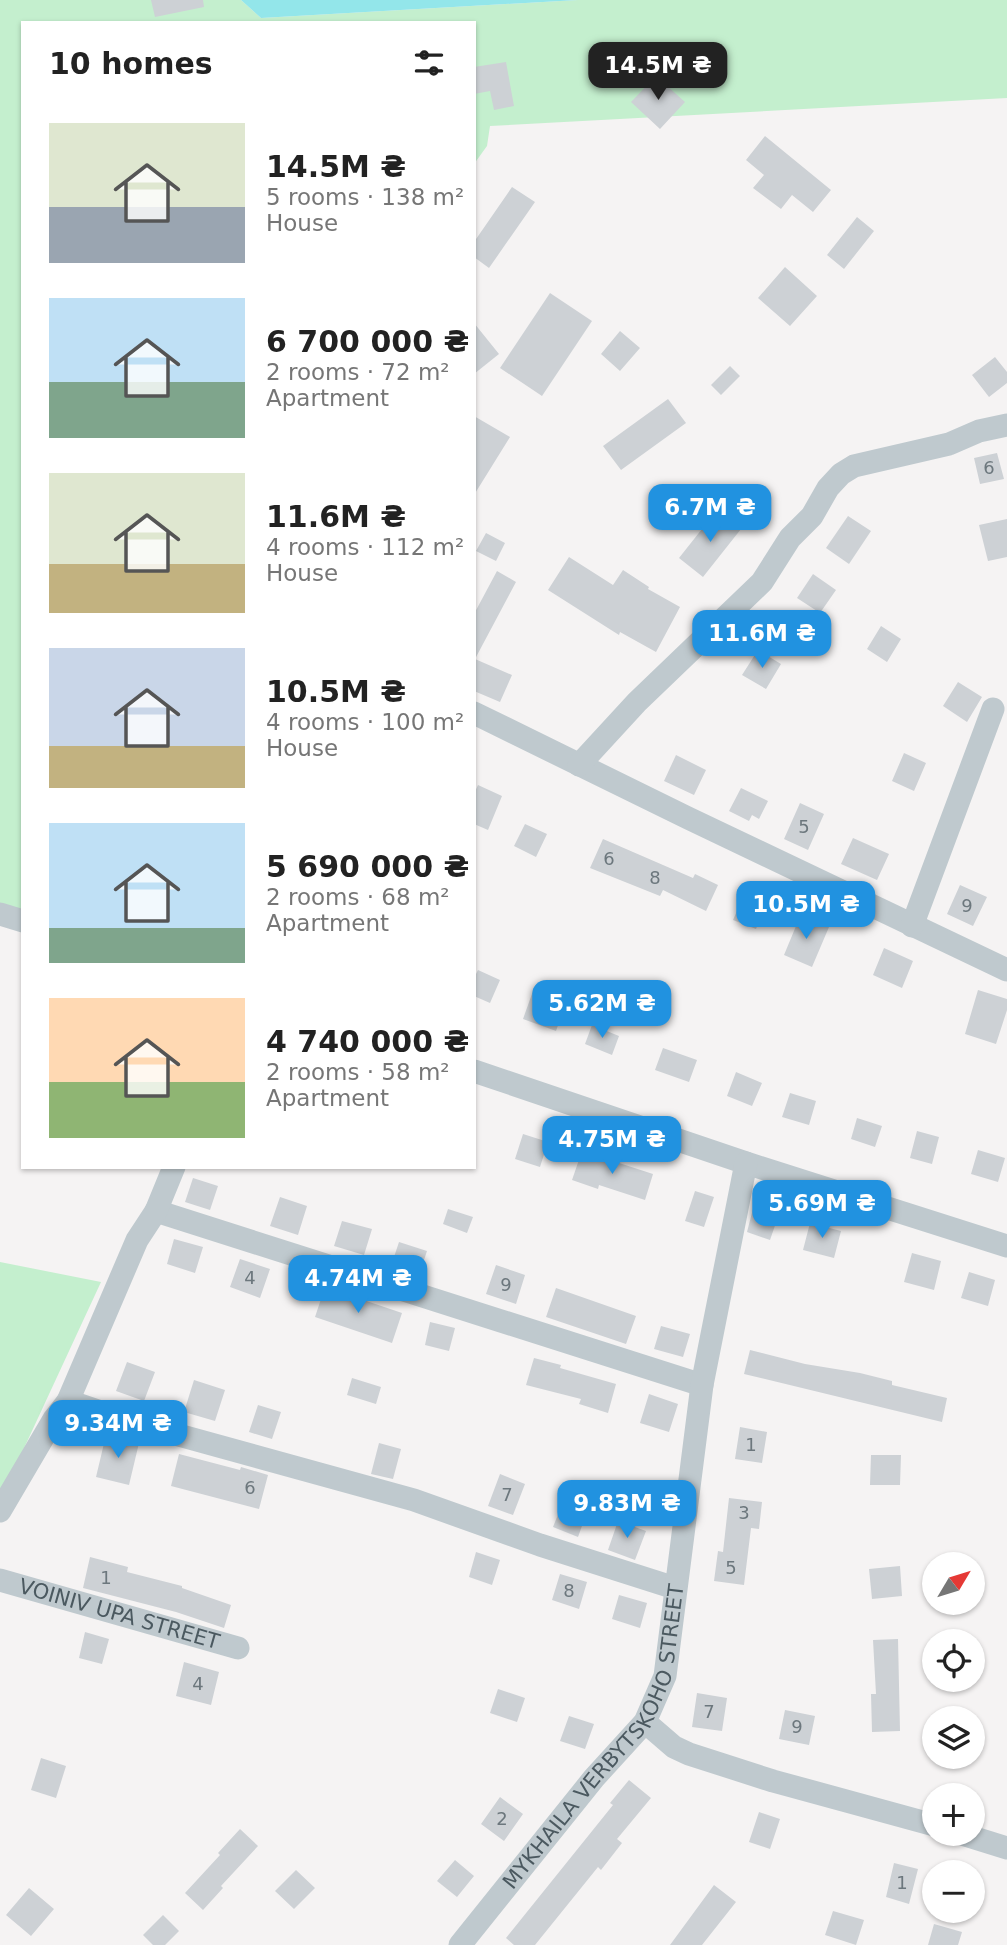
<!DOCTYPE html>
<meta charset="utf-8">
<style>
:root{--surface:#fff;--page:#f6f6f6;--text:#222;--muted:#767676;--accent:#2192e0}
body{margin:0;font-family:"DejaVu Sans",sans-serif;background:var(--page);color:var(--text);height:100vh;display:flex;flex-direction:column;font-size:26px;white-space:nowrap}
*{box-sizing:border-box;margin:0}
p{font-size:23px;color:var(--muted)}
.icon{flex:none;width:38px;height:38px;fill:none;stroke:currentColor;stroke-width:2;stroke-linecap:round;stroke-linejoin:round}
.map{position:relative;flex:1;overflow:hidden}
.drawer{position:absolute;left:21px;top:21px;width:455px;height:1148px;display:flex;flex-direction:column;background:var(--surface);border-radius:0px;box-shadow:0 2px 5px #0004}
.drawer>*{flex:none}
.needle{width:46px;rotate:52deg}
.fabs{position:absolute;left:922px;top:1552px;display:grid;gap:14px}
.fabs a{display:grid;place-items:center;width:63px;height:63px;border-radius:50%;background:var(--surface);box-shadow:0 2px 5px #0004;font-size:35px}
.price{position:absolute;translate:-50% -60px;padding:0 16px;border-radius:14px;background:var(--accent);color:#fff;font-size:23px;line-height:46px;filter:drop-shadow(0 2px 4px #0008)}
.price::after{content:'';position:absolute;left:50%;top:42px;width:21px;height:16px;margin-left:-10px;background:inherit;clip-path:polygon(0 0,100% 0,50% 100%)}
.price.selected{background:#222;color:#fff}
ul{padding:0;list-style:none}
li{display:flex;align-items:center;gap:21px;height:175px;padding:0 28px}
li span{display:grid;place-items:center;flex:none;width:196px;height:140px;border-radius:0px;color:#555}
li>.icon{margin-inline-start:auto}
span .icon{width:84px;height:84px;fill:#fffc;stroke-width:1}
li b{font-size:30px}
h2{display:flex;justify-content:space-between;align-items:center;height:84px;padding:0 28px;font-size:30px}
.map>svg:first-child{display:block}
.green{fill:#c4efce}
.water{fill:#93e6ea}
.building{fill:#cdd1d5}
.lines{fill:none;stroke-linecap:round;stroke-linejoin:round}
.minor{stroke:#bfc9ce;stroke-width:23}
.labels{text-anchor:middle;stroke-width:6;stroke-linejoin:round;paint-order:stroke}
.number-label{font-size:18px;fill:#6c777d}
.street-label{font-size:21px;fill:#4b5960;stroke:#fff}
</style>
<div class="map">
<svg width="1007" height="1945" viewBox="0 0 1007 1945">
<rect width="100%" height="100%" fill="#f5f3f3"/>
<path class="green" d="M0 0H241L261 18 578 0H1007V98L490 126 487 146 474 164V23H23V912L0 905Z
M0 1262 101 1282 0 1500Z"/>
<path class="water" d="M241 0H578L261 18Z"/>
<path class="building" d="M151 0H203L204 7 155 17Z
M506 62 514 106 494 110 490 91 474 94V67Z
M656 76 685 102 660 129 631 102Z
M765 136 831 190 813 212 792 195 781 209 753 188 764 175 746 160Z
M512 187 535 202 489 268 474 257V242Z
M857 217 874 231 844 269 827 255Z
M785 267 817 296 790 326 758 298Z
M550 293 592 321 542 396 500 368Z
M474 323 499 354 474 374Z
M620 331 640 348 620 371 601 354Z
M995 357 1007 372V383L989 397 972 375Z
M730 366 740 376 721 395 711 385Z
M668 399 686 423 621 470 603 446Z
M474 416 510 437 474 495Z
M997 453 1004 479 980 484 974 458Z
M717 510 741 529 703 577 679 558Z
M848 516 871 531 849 564 826 548Z
M1007 519V557L988 561 979 525Z
M486 533 505 543 496 561 476 551Z
M569 557 613 585 623 570 649 587 648 589 680 607 656 652 620 632 619 635 548 590Z
M497 571 516 582 475 659 512 675 500 702 474 691V614Z
M813 574 836 590 820 613 797 598Z
M881 626 901 639 887 662 867 649Z
M758 650 781 664 766 689 742 675Z
M958 682 982 697 967 722 943 706Z
M904 753 926 763 914 791 892 781Z
M676 755 706 770 694 795 664 781Z
M478 785 502 796 488 830 474 824V794Z
M741 788 768 801 759 819 752 815 749 821 729 811Z
M800 803 824 814 808 850 784 839Z
M525 824 547 834 536 857 514 846Z
M853 838 889 854 877 880 841 864Z
M603 839 693 878 695 874 718 885 706 911 663 890 660 896 590 868Z
M960 885 987 897 973 926 947 914Z
M744 895 766 904 756 929 733 920Z
M801 914 829 927 812 967 784 955Z
M884 948 913 961 902 988 873 975Z
M478 970 500 980 490 1003 474 996V978Z
M978 990 1007 999V1010L996 1044 965 1034Z
M533 991 566 1003 556 1031 523 1019Z
M592 1025 619 1036 612 1055 585 1044Z
M663 1048 697 1060 689 1082 655 1070Z
M736 1072 762 1083 752 1106 727 1096Z
M790 1093 816 1101 809 1125 782 1117Z
M857 1118 882 1126 875 1147 851 1139Z
M917 1131 939 1137 932 1164 910 1158Z
M523 1134 548 1142 540 1167 515 1159Z
M978 1150 1005 1158 998 1182 971 1174Z
M582 1151 653 1174 645 1200 599 1185 598 1189 572 1180Z
M193 1178 218 1186 210 1210 185 1202Z
M695 1191 714 1197 704 1227 685 1221Z
M280 1197 307 1206 298 1235 270 1226Z
M754 1205 779 1214 770 1240 747 1232Z
M448 1209 473 1217 467 1233 443 1224Z
M342 1221 372 1229 364 1255 334 1246Z
M810 1223 841 1231 834 1258 803 1250Z
M174 1239 203 1247 195 1273 167 1264Z
M399 1242 427 1251 419 1275 391 1266Z
M912 1253 941 1261 934 1290 904 1282Z
M240 1259 270 1269 260 1298 230 1287Z
M496 1265 525 1275 516 1304 486 1294Z
M969 1272 995 1280 988 1306 961 1298Z
M325 1287 402 1313 392 1343 315 1317Z
M556 1288 636 1316 626 1344 546 1317Z
M430 1322 455 1328 449 1351 425 1345Z
M661 1326 690 1334 683 1357 654 1349Z
M750 1350 805 1364 860 1373 892 1381V1385L947 1398 942 1422 744 1374Z
M534 1358 561 1365 560 1368 616 1384 608 1413 579 1404 581 1399 526 1385Z
M127 1362 155 1372 144 1401 116 1391Z
M352 1378 381 1387 376 1404 347 1395Z
M194 1380 225 1390 215 1421 184 1412Z
M649 1394 678 1404 669 1432 640 1423Z
M258 1405 281 1412 272 1439 249 1432Z
M740 1427 767 1432 762 1463 735 1459Z
M106 1435 139 1443 129 1485 96 1477Z
M379 1443 401 1449 393 1479 371 1474Z
M179 1454 240 1470 241 1467 268 1475 259 1509 171 1486Z
M871 1455H901L900 1485H870Z
M500 1474 525 1484 513 1515 488 1506Z
M729 1498 762 1502 759 1529 751 1528 744 1585 714 1581 718 1551 723 1552Z
M563 1502 587 1512 578 1537 553 1527Z
M618 1521 646 1531 635 1560 608 1550Z
M476 1552 500 1560 492 1585 469 1577Z
M90 1557 128 1567 127 1572 182 1586V1588L231 1605 224 1628 176 1612 83 1588Z
M900 1566 902 1596 872 1599 869 1569Z
M560 1574 587 1582 579 1609 552 1600Z
M619 1595 647 1603 640 1628 612 1619Z
M85 1632 109 1639 102 1664 79 1658Z
M898 1639 900 1731 872 1732 871 1694H876L873 1640Z
M184 1662 219 1672 211 1705 176 1696Z
M498 1689 525 1698 517 1722 490 1713Z
M697 1693 727 1698 722 1731 692 1727Z
M785 1710 815 1716 809 1745 779 1739Z
M569 1716 594 1724 585 1749 560 1741Z
M41 1758 66 1766 56 1798 31 1790Z
M629 1780 651 1798 617 1839 622 1843 601 1870 598 1867 535 1945H514L506 1938 613 1805 610 1803Z
M500 1797 523 1814 504 1841 481 1824Z
M759 1812 780 1819 770 1849 749 1842Z
M240 1829 258 1846 221 1886 223 1888 203 1910 185 1893 220 1855 218 1853Z
M455 1860 474 1876 457 1897 437 1881Z
M894 1863 918 1869 909 1904 886 1897Z
M296 1870 315 1888 294 1909 275 1891Z
M714 1885 736 1902 702 1945H670Z
M29 1888 54 1909 31 1936 6 1915Z
M833 1911 864 1920 856 1945 825 1935Z
M163 1915 179 1931 165 1945H153L143 1935Z
M934 1924 962 1932 958 1945H928Z"/>
<g class="lines">
<g class="minor">
<path d="M474 713 688 818 1007 970"/>
<path d="M579 765 637 702 762 582 790 538 812 516 828 488 841 474 854 466 949 444 979 431 1007 425"/>
<path d="M0 914 23 921"/>
<path d="M912 926 993 709"/>
<path d="M474 1071 746 1163 1007 1246"/>
<path d="M156 1211 702 1385"/>
<path d="M68 1401 124 1420 414 1500 540 1545 675 1588"/>
<path d="M0 1511 54 1419 68 1401 137 1240 156 1211 174 1167"/>
<path id="s1" d="M0 1580 238 1648"/>
<path d="M645 1722 674 1747 689 1754 773 1781 934 1825"/>
<path d="M962 1834 1007 1848"/>
<path id="s2" d="M460 1945 594 1778 645 1722 665 1676 702 1385 746 1163"/>
</g>
</g>
<g class="labels">
<g class="number-label">
<text x="989" y="474">6</text>
<text x="804" y="833">5</text>
<text x="609" y="865">6</text>
<text x="655" y="884">8</text>
<text x="967" y="912">9</text>
<text x="250" y="1284">4</text>
<text x="506" y="1291">9</text>
<text x="751" y="1451">1</text>
<text x="250" y="1494">6</text>
<text x="507" y="1501">7</text>
<text x="744" y="1519">3</text>
<text x="731" y="1574">5</text>
<text x="106" y="1584">1</text>
<text x="569" y="1597">8</text>
<text x="198" y="1690">4</text>
<text x="709" y="1718">7</text>
<text x="797" y="1733">9</text>
<text x="502" y="1825">2</text>
<text x="902" y="1889">1</text>
</g>
<g class="street-label">
<text dy="7" stroke="none"><textPath href="#s1" startOffset="124">VOINIV UPA STREET</textPath></text>
<text dy="7" stroke="none"><textPath href="#s2" startOffset="254">MYKHAILA VERBYTSKOHO STREET</textPath></text>
</g>
</g>
</svg>
<div class="fabs">
<a><svg class="needle" viewBox="-14 -14 28 28"><path d="M0-13l5 13h-10z" fill="#e53935"/><path d="M0 13l5-13h-10z" fill="#767676"/></svg></a>
<a><svg class="icon" aria-label="locate" viewBox="0 0 24 24"><circle cx="12" cy="12" r="6"/><path d="M12 2v4M12 18v4M2 12h4M18 12h4"/></svg></a>
<a><svg class="icon" aria-label="layers" viewBox="0 0 24 24"><path d="M12 4l9 5-9 5-9-5zM3 14l9 5 9-5"/></svg></a>
<a>+</a>
<a>−</a>
</div>
<b class="price selected" style="left:658px;top:102px">14.5M ₴</b>
<b class="price" style="left:710px;top:544px">6.7M ₴</b>
<b class="price" style="left:762px;top:670px">11.6M ₴</b>
<b class="price" style="left:806px;top:941px">10.5M ₴</b>
<b class="price" style="left:602px;top:1040px">5.62M ₴</b>
<b class="price" style="left:612px;top:1176px">4.75M ₴</b>
<b class="price" style="left:822px;top:1240px">5.69M ₴</b>
<b class="price" style="left:358px;top:1315px">4.74M ₴</b>
<b class="price" style="left:118px;top:1460px">9.34M ₴</b>
<b class="price" style="left:627px;top:1540px">9.83M ₴</b>
<section class="drawer">
<h2>10 homes<svg class="icon" aria-label="filters" viewBox="0 0 24 24"><path d="M4 7h16M4 17h16"/><circle cx="9" cy="7" r="2"/><circle cx="15" cy="17" r="2"/></svg></h2>
<ul>
<li><span style="background:linear-gradient(#dfe7d0 60%,#9aa5b1 0)"><svg class="icon" aria-label="home" viewBox="0 0 24 24"><path d="M3 11l9-7 9 7M6 9v11h12V9"/></svg></span><div><b>14.5M ₴</b><p>5 rooms · 138 m²</p><p>House</p></div></li>
<li><span style="background:linear-gradient(#bfe0f5 60%,#7fa58c 0)"><svg class="icon" aria-label="home" viewBox="0 0 24 24"><path d="M3 11l9-7 9 7M6 9v11h12V9"/></svg></span><div><b>6 700 000 ₴</b><p>2 rooms · 72 m²</p><p>Apartment</p></div></li>
<li><span style="background:linear-gradient(#dfe7d0 65%,#c2b280 0)"><svg class="icon" aria-label="home" viewBox="0 0 24 24"><path d="M3 11l9-7 9 7M6 9v11h12V9"/></svg></span><div><b>11.6M ₴</b><p>4 rooms · 112 m²</p><p>House</p></div></li>
<li><span style="background:linear-gradient(#c9d6e8 70%,#c2b280 0)"><svg class="icon" aria-label="home" viewBox="0 0 24 24"><path d="M3 11l9-7 9 7M6 9v11h12V9"/></svg></span><div><b>10.5M ₴</b><p>4 rooms · 100 m²</p><p>House</p></div></li>
<li><span style="background:linear-gradient(#bfe0f5 75%,#7fa58c 0)"><svg class="icon" aria-label="home" viewBox="0 0 24 24"><path d="M3 11l9-7 9 7M6 9v11h12V9"/></svg></span><div><b>5 690 000 ₴</b><p>2 rooms · 68 m²</p><p>Apartment</p></div></li>
<li><span style="background:linear-gradient(#ffd9b3 60%,#8fb573 0)"><svg class="icon" aria-label="home" viewBox="0 0 24 24"><path d="M3 11l9-7 9 7M6 9v11h12V9"/></svg></span><div><b>4 740 000 ₴</b><p>2 rooms · 58 m²</p><p>Apartment</p></div></li>
</ul>
</section>
</div>
